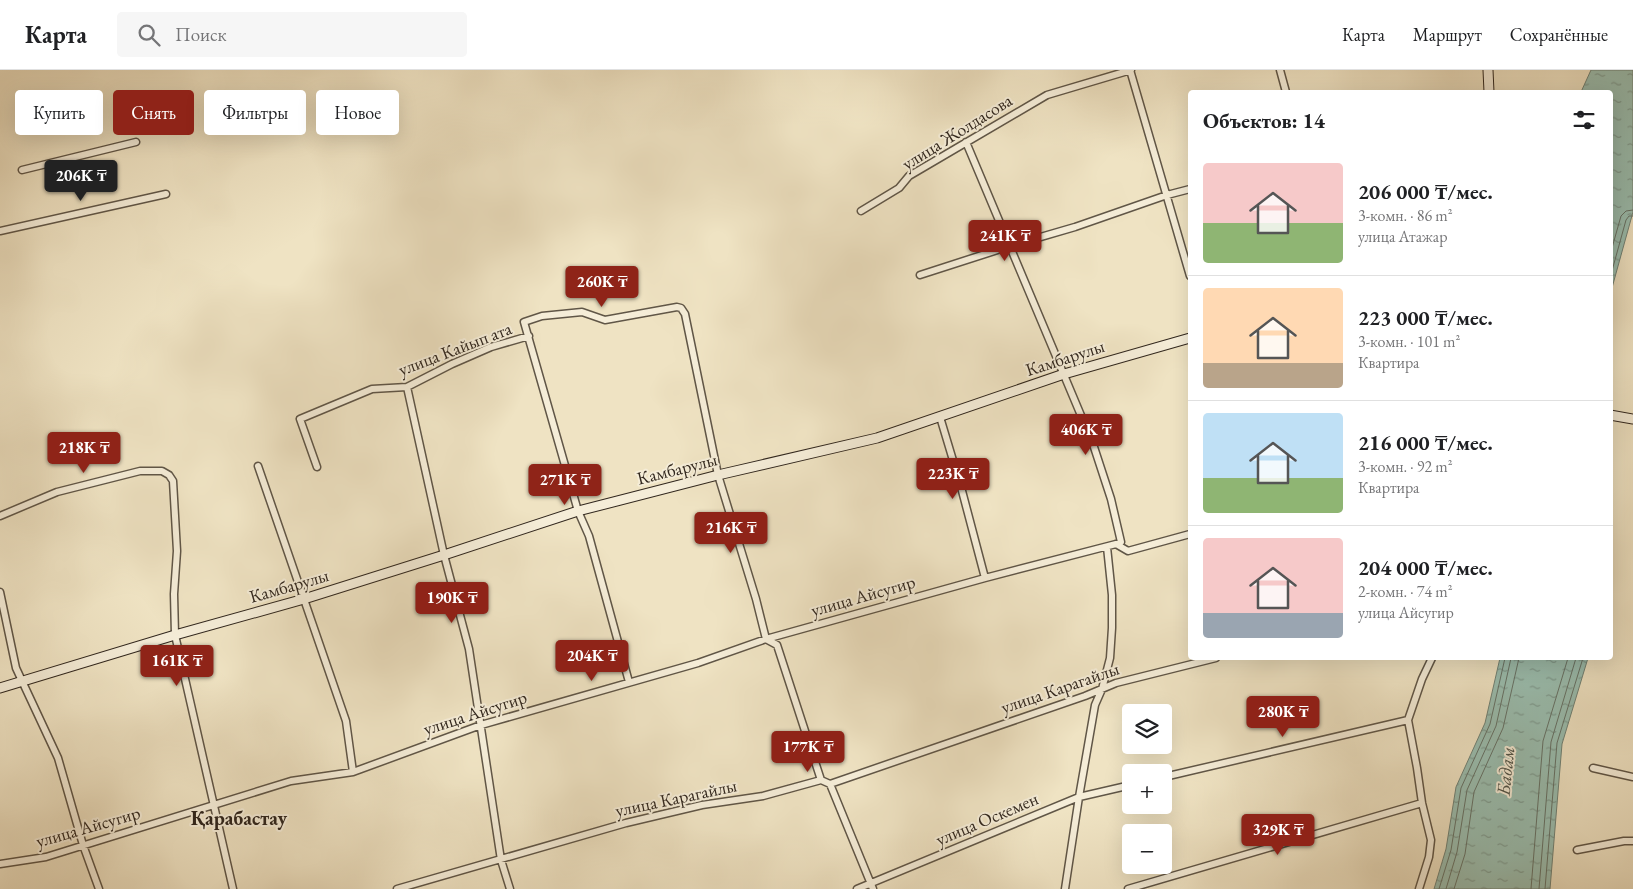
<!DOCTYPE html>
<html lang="ru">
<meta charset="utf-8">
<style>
:root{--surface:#fff;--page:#f6f6f6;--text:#202124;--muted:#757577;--line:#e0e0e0;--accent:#8f2418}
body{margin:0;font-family:"EB Garamond",serif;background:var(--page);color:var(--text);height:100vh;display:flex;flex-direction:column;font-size:19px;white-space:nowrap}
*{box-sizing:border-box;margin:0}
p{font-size:16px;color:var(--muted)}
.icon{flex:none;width:28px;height:28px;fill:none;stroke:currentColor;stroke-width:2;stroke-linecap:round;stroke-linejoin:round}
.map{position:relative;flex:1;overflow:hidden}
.panel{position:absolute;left:1188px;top:20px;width:425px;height:570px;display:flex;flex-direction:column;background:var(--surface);border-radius:5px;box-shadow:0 5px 20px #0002}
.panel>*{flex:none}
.banner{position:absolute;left:15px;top:20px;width:475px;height:45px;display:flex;gap:10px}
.buttons{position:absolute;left:1122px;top:634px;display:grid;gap:10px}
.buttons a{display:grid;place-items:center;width:50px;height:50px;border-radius:5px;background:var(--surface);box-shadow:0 5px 20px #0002;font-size:25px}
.price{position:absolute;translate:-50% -42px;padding:0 11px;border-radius:5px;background:var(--accent);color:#fff;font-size:16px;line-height:32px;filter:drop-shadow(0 1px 2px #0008)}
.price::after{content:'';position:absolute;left:50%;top:30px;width:15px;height:11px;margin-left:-8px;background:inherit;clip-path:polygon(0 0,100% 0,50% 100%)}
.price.selected{background:#222;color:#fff}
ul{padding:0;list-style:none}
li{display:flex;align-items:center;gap:15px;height:125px;padding:0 15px}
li+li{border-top:1px solid var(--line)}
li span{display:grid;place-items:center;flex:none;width:140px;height:100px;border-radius:5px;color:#555}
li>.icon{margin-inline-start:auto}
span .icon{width:60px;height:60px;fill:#fffc;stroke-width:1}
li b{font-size:21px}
h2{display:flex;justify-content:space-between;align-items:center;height:60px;padding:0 15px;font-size:21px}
.chip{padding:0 18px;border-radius:5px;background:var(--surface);box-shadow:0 5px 20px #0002;font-size:18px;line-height:45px}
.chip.selected{background:var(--accent);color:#fff}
header{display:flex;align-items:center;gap:30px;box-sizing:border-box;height:70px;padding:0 25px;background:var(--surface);border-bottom:1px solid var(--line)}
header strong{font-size:24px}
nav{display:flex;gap:28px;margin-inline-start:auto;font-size:18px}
.search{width:350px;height:45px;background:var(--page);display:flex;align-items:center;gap:12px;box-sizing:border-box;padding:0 18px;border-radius:5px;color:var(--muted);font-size:19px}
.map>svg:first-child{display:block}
.water{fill:url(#water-ripples);stroke:#708276}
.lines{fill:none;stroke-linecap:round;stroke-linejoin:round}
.shore{stroke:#667267;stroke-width:1}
.street-casing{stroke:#605647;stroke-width:9}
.secondary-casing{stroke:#31271e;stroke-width:11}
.street{stroke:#f5edd8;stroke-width:6}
.secondary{stroke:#f5edd8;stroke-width:9}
.labels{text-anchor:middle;stroke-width:4;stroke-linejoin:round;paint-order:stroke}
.street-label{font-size:18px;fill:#31271e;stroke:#f5edd8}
.water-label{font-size:19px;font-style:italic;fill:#50544a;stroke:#f5edd8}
.quarter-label{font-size:20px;font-weight:bold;fill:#31271e;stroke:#f5edd8}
</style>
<header>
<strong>Карта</strong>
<div class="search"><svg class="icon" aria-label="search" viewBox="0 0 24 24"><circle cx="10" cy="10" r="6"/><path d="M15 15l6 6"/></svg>Поиск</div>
<nav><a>Карта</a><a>Маршрут</a><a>Сохранённые</a></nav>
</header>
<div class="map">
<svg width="1633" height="819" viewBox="0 0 1633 819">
<defs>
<pattern id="water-ripples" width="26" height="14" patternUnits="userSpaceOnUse" patternTransform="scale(1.25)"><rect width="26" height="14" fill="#9abeb0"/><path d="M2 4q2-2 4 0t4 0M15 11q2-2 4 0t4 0" fill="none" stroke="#7e9a8f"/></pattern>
</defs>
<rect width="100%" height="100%" fill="#efe3c3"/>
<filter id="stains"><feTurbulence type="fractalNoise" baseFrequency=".004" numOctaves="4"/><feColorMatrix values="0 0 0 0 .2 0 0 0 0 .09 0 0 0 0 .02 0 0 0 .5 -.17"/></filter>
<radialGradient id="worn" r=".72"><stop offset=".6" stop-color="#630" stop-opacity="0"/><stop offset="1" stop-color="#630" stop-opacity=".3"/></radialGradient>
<path class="water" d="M1591 0H1633V142L1610 225V22H1581Z
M1500 588H1588L1562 674 1550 819H1434L1446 779 1456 717 1485 653Z"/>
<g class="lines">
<path class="shore" d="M1610 185 1621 146 1626 141 1633 140
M1610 208 1626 150 1629 146H1633
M1439 819 1451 780 1461 718 1490 654 1505 588
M1446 819 1457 782 1467 720 1496 656 1511 588
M1454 819 1465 784 1474 722 1503 658 1519 588
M1531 819 1543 671 1568 588
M1539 819 1551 672 1576 588
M1545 819 1557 673 1583 588"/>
<g class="street-casing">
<path id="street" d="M1130 0 1190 206
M1280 0 1286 22
M966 72 1093 374 1111 429 1121 472 1116 474
M22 100 136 72
M861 141 899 118 909 106 1047 25 1131 0
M0 161 166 124
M920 205 1010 176 1075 157 1167 125 1190 119
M407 317 444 485 469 579 501 790 510 819
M940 347 961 417 985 508
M258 396 346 651 353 702
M317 397 300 349 372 319 407 317 452 294 491 277 529 266
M0 446 57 422 140 401H162L169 405 173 411 177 481 174 524 175 565 233 819
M0 522 16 598 58 688 83 775 99 819
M629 612 589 466 578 441 524 252 542 246 582 242 605 250 677 237 681 238 685 244 718 405 756 529 766 569 777 575 821 710
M1593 698 1633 707
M1164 707 1408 650
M830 714 873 819
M1577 780 1624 771H1633
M0 794 46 787 291 711 353 702 481 655 698 593 766 569 985 508 1116 474 1128 481 1190 464
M397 819 626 753 702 735 763 726 821 710 830 714 1085 626 1116 613 1216 588
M857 819 1079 727 1131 715
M1065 819 1079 727 1095 635 1102 619 1110 588 1112 558V525L1107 477
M1128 819 1422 733
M1419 819 1429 787 1431 770 1422 733 1417 698 1408 650 1422 609 1432 588"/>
</g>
<g class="secondary-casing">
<path id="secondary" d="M1488 0 1489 22
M1610 345 1633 349
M0 618 175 565 304 529 444 485 578 441 718 405 877 368 1064 304 1190 268"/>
</g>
<use href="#street" class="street"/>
<use href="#secondary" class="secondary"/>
</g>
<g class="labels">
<g class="street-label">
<text transform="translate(957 62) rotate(-32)" y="6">улица Жолдасова</text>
<text transform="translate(455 279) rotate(-21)" y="6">улица Кайып ата</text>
<text transform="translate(1065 288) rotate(-18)" y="6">Камбарулы</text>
<text transform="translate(677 399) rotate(-14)" y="6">Камбарулы</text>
<text transform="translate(289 516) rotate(-16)" y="6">Камбарулы</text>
<text transform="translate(863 526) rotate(-16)" y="6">улица Айсугир</text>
<text transform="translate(1060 618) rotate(-19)" y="6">улица Карагайлы</text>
<text transform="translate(475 643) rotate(-18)" y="6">улица Айсугир</text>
<text transform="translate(676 728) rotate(-12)" y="6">улица Карагайлы</text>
<text transform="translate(987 749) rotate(-23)" y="6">улица Оскемен</text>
<text transform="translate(88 757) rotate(-16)" y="6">улица Айсугир</text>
</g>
<g class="water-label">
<text transform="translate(1505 701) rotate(-84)" y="7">Бадам</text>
</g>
<g class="quarter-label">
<text x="239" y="755">Қарабастау</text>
</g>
</g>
<rect width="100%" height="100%" filter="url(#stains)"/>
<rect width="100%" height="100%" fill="url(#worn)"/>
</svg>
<div class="buttons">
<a><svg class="icon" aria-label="layers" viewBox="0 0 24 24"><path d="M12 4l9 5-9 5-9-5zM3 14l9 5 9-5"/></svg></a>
<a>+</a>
<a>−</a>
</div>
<b class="price selected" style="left:81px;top:132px">206K ₸</b>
<b class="price" style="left:1005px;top:192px">241K ₸</b>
<b class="price" style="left:602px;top:238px">260K ₸</b>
<b class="price" style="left:1086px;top:386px">406K ₸</b>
<b class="price" style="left:84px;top:404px">218K ₸</b>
<b class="price" style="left:953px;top:430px">223K ₸</b>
<b class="price" style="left:565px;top:436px">271K ₸</b>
<b class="price" style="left:731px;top:484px">216K ₸</b>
<b class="price" style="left:452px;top:554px">190K ₸</b>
<b class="price" style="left:592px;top:612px">204K ₸</b>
<b class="price" style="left:177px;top:617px">161K ₸</b>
<b class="price" style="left:1283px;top:668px">280K ₸</b>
<b class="price" style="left:808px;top:703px">177K ₸</b>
<b class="price" style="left:1278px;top:786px">329K ₸</b>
<div class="banner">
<a class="chip">Купить</a>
<a class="chip selected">Снять</a>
<a class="chip">Фильтры</a>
<a class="chip">Новое</a>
</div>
<section class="panel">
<h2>Объектов: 14<svg class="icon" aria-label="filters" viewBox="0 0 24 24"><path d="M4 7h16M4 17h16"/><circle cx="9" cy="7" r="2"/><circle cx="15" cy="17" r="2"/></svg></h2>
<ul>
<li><span style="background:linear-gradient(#f6c9c9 60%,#8fb573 0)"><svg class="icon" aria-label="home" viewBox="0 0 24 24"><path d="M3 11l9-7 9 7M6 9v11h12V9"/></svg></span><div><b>206 000 ₸/мес.</b><p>3-комн. · 86 m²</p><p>улица Атажар</p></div></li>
<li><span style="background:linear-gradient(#ffd9b3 75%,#b9a48a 0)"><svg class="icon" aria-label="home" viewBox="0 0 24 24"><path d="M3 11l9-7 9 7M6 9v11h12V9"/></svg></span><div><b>223 000 ₸/мес.</b><p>3-комн. · 101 m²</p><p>Квартира</p></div></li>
<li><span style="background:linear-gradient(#bfe0f5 65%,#8fb573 0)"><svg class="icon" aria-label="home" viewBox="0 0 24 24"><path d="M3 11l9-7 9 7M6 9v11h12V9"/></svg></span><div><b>216 000 ₸/мес.</b><p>3-комн. · 92 m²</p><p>Квартира</p></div></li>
<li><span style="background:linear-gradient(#f6c9c9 75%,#9aa5b1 0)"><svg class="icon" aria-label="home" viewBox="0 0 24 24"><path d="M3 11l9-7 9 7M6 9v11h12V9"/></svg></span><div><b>204 000 ₸/мес.</b><p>2-комн. · 74 m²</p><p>улица Айсугир</p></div></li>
</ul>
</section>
</div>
